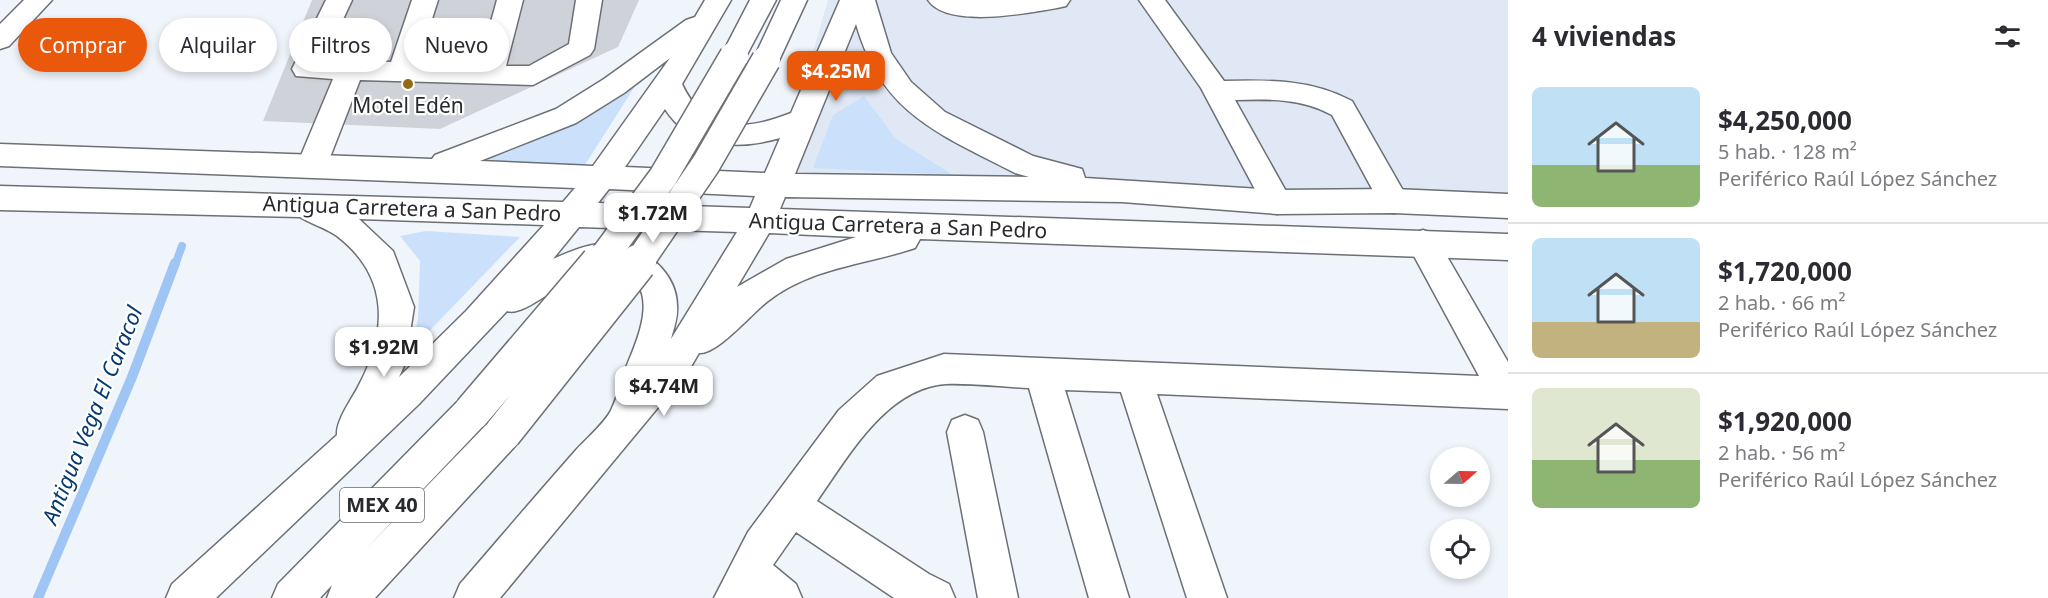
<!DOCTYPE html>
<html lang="es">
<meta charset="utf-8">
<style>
:root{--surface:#fff;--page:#f7f7f7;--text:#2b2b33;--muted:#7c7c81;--line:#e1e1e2;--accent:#ea580c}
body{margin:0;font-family:"Noto Sans",sans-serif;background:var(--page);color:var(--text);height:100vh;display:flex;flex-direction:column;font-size:22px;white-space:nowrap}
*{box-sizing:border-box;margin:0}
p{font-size:20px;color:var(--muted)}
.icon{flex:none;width:33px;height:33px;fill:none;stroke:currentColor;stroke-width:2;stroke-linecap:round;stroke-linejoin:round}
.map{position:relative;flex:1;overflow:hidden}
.panel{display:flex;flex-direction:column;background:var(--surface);width:540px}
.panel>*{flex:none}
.banner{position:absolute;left:18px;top:18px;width:570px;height:54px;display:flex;gap:12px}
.needle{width:39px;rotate:70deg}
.tools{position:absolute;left:1430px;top:447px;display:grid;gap:12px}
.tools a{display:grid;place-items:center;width:60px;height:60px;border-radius:50%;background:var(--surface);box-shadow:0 3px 9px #0003;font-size:30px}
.price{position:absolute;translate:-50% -51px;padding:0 14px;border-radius:12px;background:#fff;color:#222;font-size:20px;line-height:39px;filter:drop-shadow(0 2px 3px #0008)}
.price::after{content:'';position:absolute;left:50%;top:36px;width:18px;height:14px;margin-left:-9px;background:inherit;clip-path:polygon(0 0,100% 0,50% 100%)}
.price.current{background:var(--accent);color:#fff}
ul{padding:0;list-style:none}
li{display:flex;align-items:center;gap:18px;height:150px;padding:0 24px}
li+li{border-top:2px solid var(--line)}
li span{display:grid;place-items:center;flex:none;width:168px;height:120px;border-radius:9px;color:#555}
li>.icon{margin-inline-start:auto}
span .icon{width:72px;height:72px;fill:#fffc;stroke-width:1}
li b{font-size:26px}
h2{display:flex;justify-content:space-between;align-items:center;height:72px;padding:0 24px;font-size:26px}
.chip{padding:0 21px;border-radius:27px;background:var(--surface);box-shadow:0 3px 9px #0003;font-size:21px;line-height:54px}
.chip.current{background:var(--accent);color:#fff}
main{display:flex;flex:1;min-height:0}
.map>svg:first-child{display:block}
.built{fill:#dfe8f4}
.green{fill:#cae0fb}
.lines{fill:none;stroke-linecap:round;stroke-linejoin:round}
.stream-far1{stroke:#9fc5f5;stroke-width:8}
.stream{stroke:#9fc5f5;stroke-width:10}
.building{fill:#cfd3d9}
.minor-casing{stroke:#6c7075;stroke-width:3}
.major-casing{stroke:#6c7075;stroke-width:3}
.highway-casing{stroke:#6c7075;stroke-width:3}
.minor{fill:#fff;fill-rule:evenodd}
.major{fill:#fff;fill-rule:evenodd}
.highway{fill:#fff;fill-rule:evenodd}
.highway-bridge-far1-casing{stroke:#6c7075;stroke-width:31;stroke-linecap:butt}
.highway-bridge-casing{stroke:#6c7075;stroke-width:39;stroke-linecap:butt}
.highway-bridge-far1{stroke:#fff;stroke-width:28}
.highway-bridge{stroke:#fff;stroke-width:36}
.poi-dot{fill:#936913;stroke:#fff;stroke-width:2}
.labels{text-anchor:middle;stroke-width:4.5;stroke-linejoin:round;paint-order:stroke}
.shield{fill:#fff;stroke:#696a6c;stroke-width:1.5}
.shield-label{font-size:20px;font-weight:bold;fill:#292a2d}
.poi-label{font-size:21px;fill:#292a2d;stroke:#fff}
.street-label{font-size:21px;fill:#292a2d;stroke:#fff}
.water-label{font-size:22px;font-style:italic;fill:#053a72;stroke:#fff}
</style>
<main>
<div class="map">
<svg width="1508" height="598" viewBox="0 0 1508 598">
<rect width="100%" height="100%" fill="#f0f5fb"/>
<path class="built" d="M828 0H1508V215L775 185Z"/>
<path class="green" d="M637 83 583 168 487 160C545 138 585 118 637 83Z
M864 96 896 139 953 175 813 168 833 115Z
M426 231 520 237 412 349 418 318 420 261 400 236Z"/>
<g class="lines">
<path class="stream-far1" d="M175 265 182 246"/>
<path class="stream" d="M38 598 132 377 175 263"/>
</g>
<path class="building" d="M312 0H639L618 47 440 129 263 121Z"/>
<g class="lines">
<g class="minor-casing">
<path id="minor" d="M24 0H52L9 46 0 49V24Z
M326 0H352L324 60 391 62 412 0H438L418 63 479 65 497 0H523L506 66H529L569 44 576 0H602L594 49 590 55 533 85 360 80 327 165 322 173 312 176 302 173 297 165 333 79 296 76 292 69Z
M928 0H1070L1066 6 1057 8C1028 13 947 29 928 0Z
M1139 0H1165L1224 81C1269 80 1311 79 1352 101L1409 201 1405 209 1394 213 1383 209 1332 115C1301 98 1269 99 1235 100L1292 202 1288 210 1277 214 1266 210 1201 88Z
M1423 230 1434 234 1508 362V409L1157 394 1227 598H1187L1121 392 1065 390 1129 598H1089L1029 388C1002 387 973 383 946 384 886 388 848 457 817 501L929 574 949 584 955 598H894L796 532 773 565 796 584 802 598H714L748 532 839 410 877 376 944 354 1479 376 1407 243 1412 234Z
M965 415 978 420 983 432 1018 598H978L947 432 952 420Z"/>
</g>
<g class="major-casing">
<path id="major" d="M705 0H731L682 84C705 134 746 131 791 113L840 0H875L891 53 911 82 945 112 1033 156 1082 169 1085 178 1277 190 1394 189 1508 194V218L1394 213 1277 214 1122 202 785 197 780 209 1508 234V260L920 239 915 248C865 265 812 267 768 301 752 313 717 355 699 353L689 370 500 598H454L460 584C499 539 537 494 576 450 585 440 608 420 612 408 617 398 621 383 625 370 637 340 663 287 619 270 581 256 530 319 507 311L419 404 216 598H166L172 584 337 435C336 420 352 399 359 385 388 330 389 276 337 236 326 228 311 224 300 217L0 210V186L563 202 575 188 0 166V144L432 159 435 155 556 109 604 79 686 20 695 17ZM856 24C882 114 938 133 1015 173L1029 177 795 174ZM670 58 593 166 480 161 576 123 624 93ZM665 109C690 149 739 150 780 138L765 173 625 167ZM609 189 755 196 750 208 598 203ZM359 219 544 225 466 311 399 377 405 364 414 307 393 251ZM579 227 737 232 671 339C674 328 678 317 677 306 677 273 644 245 612 243 592 242 571 251 553 259ZM769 233 856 237 786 259 737 287Z"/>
</g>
<g class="highway-casing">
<path id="highway" d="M750 0H776L743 62 734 65 725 62 721 56Z
M781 0H807L776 67 766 69 756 67 753 60Z
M472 396 485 400 490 412 485 424 366 549 490 421 503 416 516 421 521 433 516 445 375 598H327L332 585 320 598H272L278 584 459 400Z"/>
</g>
<use href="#minor" class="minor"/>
<use href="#major" class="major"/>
<use href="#highway" class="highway"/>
<g class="highway-bridge-far1-casing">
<path id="highway-bridge-far1" d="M598 265 663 177 734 56
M637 265 706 164 766 60"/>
</g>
<g class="highway-bridge-casing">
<path id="highway-bridge" d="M472 412 599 263
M503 433 638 263"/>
</g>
<use href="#highway-bridge-far1" class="highway-bridge-far1"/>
<use href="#highway-bridge" class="highway-bridge"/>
</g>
<circle class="poi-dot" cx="408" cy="84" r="6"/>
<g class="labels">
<rect class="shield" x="340" y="488" width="84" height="34" rx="4.5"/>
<g class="shield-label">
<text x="382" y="512">MEX 40</text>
</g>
<g class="poi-label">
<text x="408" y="113">Motel Edén</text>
</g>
<g class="street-label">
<text transform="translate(412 209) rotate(2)" y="7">Antigua Carretera a San Pedro</text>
<text transform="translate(898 226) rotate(2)" y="7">Antigua Carretera a San Pedro</text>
</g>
<g class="water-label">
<text transform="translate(92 415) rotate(-68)" y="8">Antigua Vega El Caracol</text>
</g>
</g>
</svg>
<div class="tools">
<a><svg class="needle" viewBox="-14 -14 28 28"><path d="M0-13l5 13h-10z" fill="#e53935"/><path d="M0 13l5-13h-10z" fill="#7c7c81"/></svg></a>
<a><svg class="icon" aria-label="locate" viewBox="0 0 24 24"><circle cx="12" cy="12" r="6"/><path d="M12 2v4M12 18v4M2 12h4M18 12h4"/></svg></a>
</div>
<b class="price current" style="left:836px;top:102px">$4.25M</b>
<b class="price" style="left:653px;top:244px">$1.72M</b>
<b class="price" style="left:384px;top:378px">$1.92M</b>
<b class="price" style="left:664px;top:417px">$4.74M</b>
<div class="banner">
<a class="chip current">Comprar</a>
<a class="chip">Alquilar</a>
<a class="chip">Filtros</a>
<a class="chip">Nuevo</a>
</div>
</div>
<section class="panel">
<h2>4 viviendas<svg class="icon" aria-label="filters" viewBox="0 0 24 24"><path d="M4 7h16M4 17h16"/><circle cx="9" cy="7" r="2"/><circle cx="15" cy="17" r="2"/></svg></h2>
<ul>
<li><span style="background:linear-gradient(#bfe0f5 65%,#8fb573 0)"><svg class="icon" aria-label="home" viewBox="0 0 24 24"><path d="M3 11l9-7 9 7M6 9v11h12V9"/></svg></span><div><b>$4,250,000</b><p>5 hab. · 128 m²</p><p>Periférico Raúl López Sánchez</p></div></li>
<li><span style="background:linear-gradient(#bfe0f5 70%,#c2b280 0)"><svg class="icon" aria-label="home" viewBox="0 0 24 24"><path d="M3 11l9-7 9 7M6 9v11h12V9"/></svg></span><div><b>$1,720,000</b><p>2 hab. · 66 m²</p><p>Periférico Raúl López Sánchez</p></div></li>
<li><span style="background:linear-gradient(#dfe7d0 60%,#8fb573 0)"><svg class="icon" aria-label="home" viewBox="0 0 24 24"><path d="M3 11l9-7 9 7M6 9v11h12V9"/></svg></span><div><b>$1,920,000</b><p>2 hab. · 56 m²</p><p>Periférico Raúl López Sánchez</p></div></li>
</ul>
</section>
</main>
